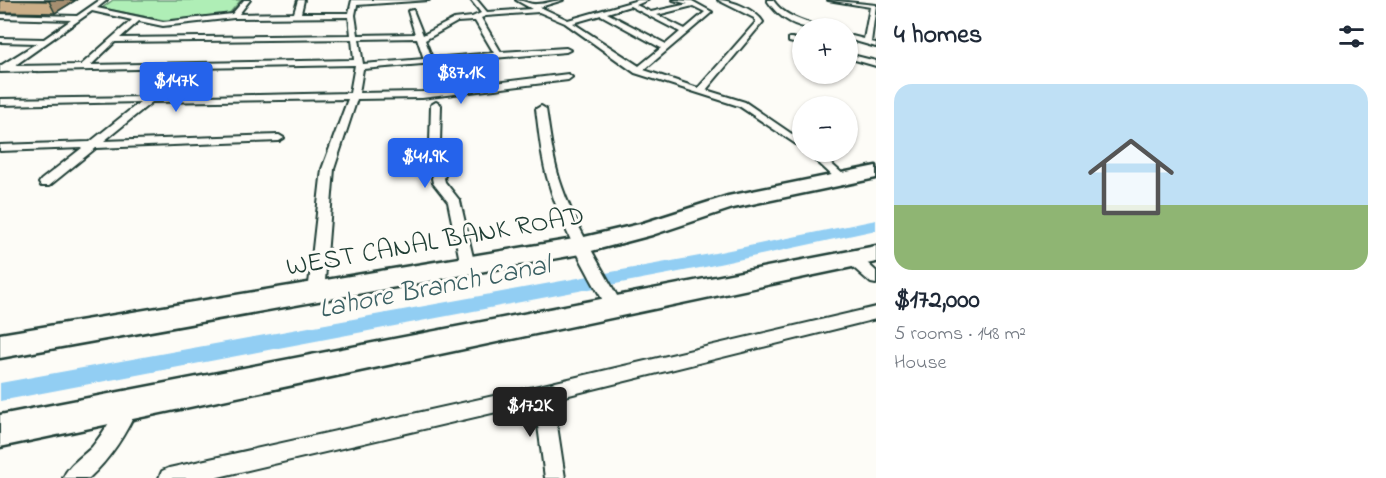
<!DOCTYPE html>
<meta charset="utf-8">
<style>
:root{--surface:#fff;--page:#f2f2f3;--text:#1f2937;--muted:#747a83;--accent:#2563eb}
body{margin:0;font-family:"Indie Flower",sans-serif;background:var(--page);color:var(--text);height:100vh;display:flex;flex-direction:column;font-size:22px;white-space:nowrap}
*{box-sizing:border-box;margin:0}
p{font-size:20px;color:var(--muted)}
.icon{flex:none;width:33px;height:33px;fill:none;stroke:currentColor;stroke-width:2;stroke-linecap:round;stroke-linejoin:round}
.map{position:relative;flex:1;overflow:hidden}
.sheet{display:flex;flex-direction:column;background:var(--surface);width:510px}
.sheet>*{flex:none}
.controls{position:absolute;left:792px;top:18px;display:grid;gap:12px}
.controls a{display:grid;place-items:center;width:66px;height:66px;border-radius:50%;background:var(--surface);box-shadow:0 2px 4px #0004;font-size:30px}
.price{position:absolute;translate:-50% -51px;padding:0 14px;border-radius:6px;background:var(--accent);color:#fff;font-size:20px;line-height:39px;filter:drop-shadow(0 2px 3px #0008)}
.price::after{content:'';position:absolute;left:50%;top:36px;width:18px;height:14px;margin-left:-9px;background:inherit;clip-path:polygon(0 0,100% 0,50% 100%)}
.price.current{background:#222;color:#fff}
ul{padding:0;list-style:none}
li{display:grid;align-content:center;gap:12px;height:318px;padding:0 18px}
li span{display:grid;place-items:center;height:186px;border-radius:18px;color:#555}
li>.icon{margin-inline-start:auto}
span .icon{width:108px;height:108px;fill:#fffc;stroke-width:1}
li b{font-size:26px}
h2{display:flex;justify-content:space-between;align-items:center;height:72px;padding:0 18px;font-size:26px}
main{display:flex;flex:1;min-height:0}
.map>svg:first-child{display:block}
.green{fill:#afeeb6;stroke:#679675;stroke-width:1.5}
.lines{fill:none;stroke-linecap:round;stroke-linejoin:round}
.canal{fill:#92cef3;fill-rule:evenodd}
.minor-casing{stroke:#1f3d34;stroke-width:4}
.trunk-casing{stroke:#1f3d34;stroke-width:5}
.minor{fill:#fdfcf7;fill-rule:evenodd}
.trunk{fill:#fdfcf7;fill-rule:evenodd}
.wall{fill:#cbaf88;stroke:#1f3d34;stroke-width:1.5}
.shaded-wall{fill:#a58e6f;stroke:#1f3d34;stroke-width:1.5}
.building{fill:#eccb9e;stroke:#1f3d34;stroke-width:1.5}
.labels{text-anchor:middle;stroke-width:6;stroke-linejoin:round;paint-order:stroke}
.street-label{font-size:27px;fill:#1f3d34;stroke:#fdfcf7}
.water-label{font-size:28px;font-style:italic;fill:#3c6164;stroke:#fdfcf7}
</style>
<main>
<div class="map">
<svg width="876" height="478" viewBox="0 0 876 478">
<rect width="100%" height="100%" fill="#fdfcf7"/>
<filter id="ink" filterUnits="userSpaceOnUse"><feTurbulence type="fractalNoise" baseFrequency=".0167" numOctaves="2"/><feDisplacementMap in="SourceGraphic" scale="12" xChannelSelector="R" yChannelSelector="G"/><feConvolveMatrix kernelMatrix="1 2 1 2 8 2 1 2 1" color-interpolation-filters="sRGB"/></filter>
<g filter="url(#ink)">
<path class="green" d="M113 0H241L227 16 168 21 102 8Z"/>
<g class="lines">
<path class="canal" d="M876 220V230L705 267 0 401V383L705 255Z"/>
<g class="minor-casing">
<path id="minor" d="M100 0H107L97 8 163 22 232 14 244 0H250L239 14 294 13 298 0H304L301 13H349L352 0H429L357 5 355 15 358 35 415 34 408 11 413 10 423 35 454 19 472 17 481 13 471 0H477L487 12 532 9 516 0C523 0 530 5 537 4 546 4 554 0 563 0L540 7 568 20 638 0H648L636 5 651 12 688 4 673 0 692 1 712 12 644 70 698 88 756 22 754 18 718 0C732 0 756 10 763 22L706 90 745 102 802 141V148L739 106 635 73 565 23 539 12 486 16 481 18 501 52 566 48 570 50 566 52 363 69 359 93 422 92 568 74 572 77 568 80 422 98 357 99 334 169 324 293 321 297 316 299 311 297 308 293 322 169 348 99 152 102 104 141 279 135 284 138 279 141 96 148 49 186H41L39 183 41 180 82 148 0 151V145L90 142 140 102 0 105V99L147 97 184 68 0 72V66L37 43 0 42V38L44 39 71 20 0 18V14L77 16ZM630 6 680 32 666 44 607 13ZM693 6 705 12 685 29 657 15ZM92 11 132 20 81 65 14 66ZM601 15 661 48 639 66 573 23ZM349 17 351 35 120 38 139 21 163 26 234 18ZM473 21H475L494 53 432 58 425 40 457 22ZM417 38 424 59 363 64 359 39ZM352 39 354 60 91 65 115 42ZM355 65 350 93 159 97 195 68Z
M767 0H773C785 18 803 19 820 28 798 30 778 18 767 0Z
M828 0 876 5 871 42 876 43V47L848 39V35L864 39 870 7Z
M792 38 802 41V45L789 42V38Z
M848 54 876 61V66L848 58Z
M436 102 441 105 440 143 451 161 444 178 445 182 460 201 475 266 473 270H463L461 266 448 202 433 183 432 178 439 161 430 143 431 105Z
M541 106 546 109C550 135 553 162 562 187 577 230 602 267 623 307L621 311 615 313 609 311C585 269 560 225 547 177 541 155 539 132 536 109Z
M807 152H818L845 176 847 178 845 180H837Z
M852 253 857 254 876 271V284L871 283 847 262 845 258 847 254Z
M876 307V319L553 399 565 478H545L535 403 214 478H159L162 471 169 468 543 385Z
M130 396 137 399 139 405C127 432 111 458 89 478H63C68 465 82 457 92 447 104 432 114 415 123 399Z"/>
</g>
<g class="trunk-casing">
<path id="trunk" d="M876 166V178L733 208 652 235 580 254 0 358V334L580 238 640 224 728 196Z
M876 246V262L0 447V415Z"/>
</g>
<use href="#minor" class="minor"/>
<use href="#trunk" class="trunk"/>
</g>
<path class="wall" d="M0 0H76L55 13 0 12Z"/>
<path class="shaded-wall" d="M51 0H76L55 13 49 1Z"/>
<path class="building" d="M0 0H51L49 1Z"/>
</g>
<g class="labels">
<g class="street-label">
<text transform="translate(435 240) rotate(-10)" y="9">WEST CANAL BANK ROAD</text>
</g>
<g class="water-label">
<text transform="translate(434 285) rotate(-11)" y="10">Lahore Branch Canal</text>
</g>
</g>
</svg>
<div class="controls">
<a>+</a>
<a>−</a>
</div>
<b class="price" style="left:461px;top:105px">$87.1K</b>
<b class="price" style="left:176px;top:113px">$147K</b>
<b class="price" style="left:425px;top:189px">$41.9K</b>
<b class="price current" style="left:530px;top:438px">$172K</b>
</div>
<section class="sheet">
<h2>4 homes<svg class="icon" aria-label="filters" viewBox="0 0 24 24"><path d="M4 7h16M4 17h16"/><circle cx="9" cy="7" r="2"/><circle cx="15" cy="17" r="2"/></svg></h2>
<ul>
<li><span style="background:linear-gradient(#bfe0f5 65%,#8fb573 0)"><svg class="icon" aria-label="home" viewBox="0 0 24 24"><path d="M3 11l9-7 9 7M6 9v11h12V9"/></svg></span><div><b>$172,000</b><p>5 rooms · 148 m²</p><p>House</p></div></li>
</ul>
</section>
</main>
